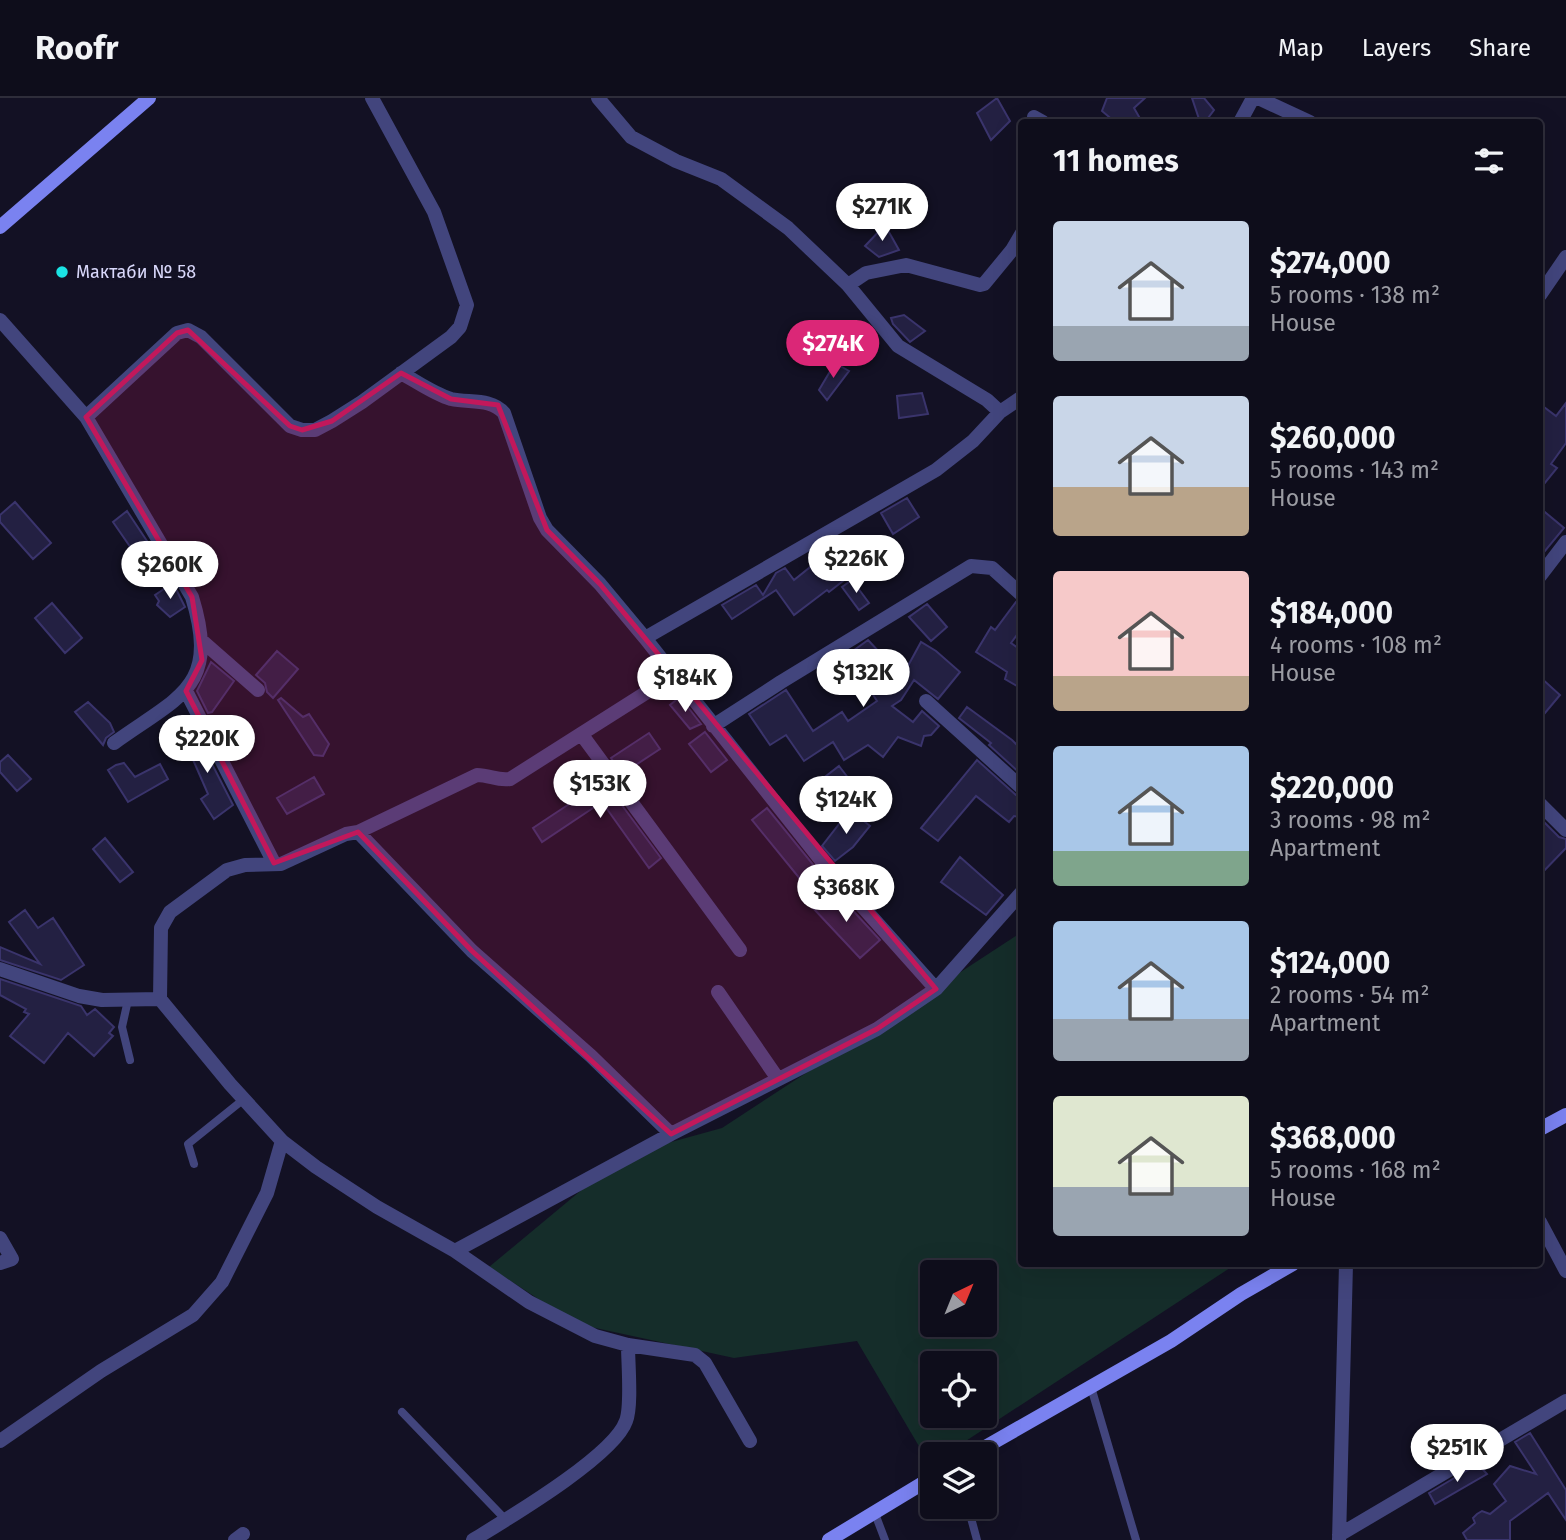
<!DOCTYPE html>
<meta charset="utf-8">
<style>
:root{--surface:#0e0d1b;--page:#1c1b28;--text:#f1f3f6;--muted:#9b9ca3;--line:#2e2d3a;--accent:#db2777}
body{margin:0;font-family:"Fira Sans",sans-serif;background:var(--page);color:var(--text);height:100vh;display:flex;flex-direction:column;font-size:26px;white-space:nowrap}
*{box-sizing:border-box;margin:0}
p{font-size:23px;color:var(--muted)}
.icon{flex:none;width:38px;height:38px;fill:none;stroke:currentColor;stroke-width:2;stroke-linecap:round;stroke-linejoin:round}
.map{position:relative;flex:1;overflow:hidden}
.sheet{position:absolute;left:1018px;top:21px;width:525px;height:1148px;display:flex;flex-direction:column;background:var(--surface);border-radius:7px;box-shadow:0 7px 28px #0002,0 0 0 2px var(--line)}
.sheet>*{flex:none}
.needle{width:46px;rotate:43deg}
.buttons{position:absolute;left:920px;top:1162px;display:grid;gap:14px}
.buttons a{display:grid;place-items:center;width:77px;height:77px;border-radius:7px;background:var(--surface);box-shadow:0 7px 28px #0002,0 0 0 2px var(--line);font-size:35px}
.price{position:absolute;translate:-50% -60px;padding:0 16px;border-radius:24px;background:#fff;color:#222;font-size:23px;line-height:46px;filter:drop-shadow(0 2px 4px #0008)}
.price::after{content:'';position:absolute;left:50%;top:42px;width:21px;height:16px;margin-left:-10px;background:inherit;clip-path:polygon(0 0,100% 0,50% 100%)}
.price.selected{background:var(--accent);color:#fff}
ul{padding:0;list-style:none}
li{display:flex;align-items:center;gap:21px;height:175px;padding:0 35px}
li span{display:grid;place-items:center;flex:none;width:196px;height:140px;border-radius:7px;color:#555}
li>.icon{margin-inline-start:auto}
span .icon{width:84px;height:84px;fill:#fffc;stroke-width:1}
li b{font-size:30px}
h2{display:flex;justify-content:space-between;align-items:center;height:84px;padding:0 35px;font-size:30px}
header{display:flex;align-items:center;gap:42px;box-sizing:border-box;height:98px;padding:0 35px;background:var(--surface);border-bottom:2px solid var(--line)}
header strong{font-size:33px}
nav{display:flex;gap:38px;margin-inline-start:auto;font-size:24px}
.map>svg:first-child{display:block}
.green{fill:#152d2a;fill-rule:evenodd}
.building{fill:#232042;stroke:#3a346c;stroke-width:2}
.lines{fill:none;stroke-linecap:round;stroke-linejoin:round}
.lane{stroke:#42457d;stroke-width:8}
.street{stroke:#42457d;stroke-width:14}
.secondary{stroke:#7a82f0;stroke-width:14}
.marked{fill:#c2185b;fill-opacity:0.2;stroke:#c2185b;stroke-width:5;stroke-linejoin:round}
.poi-dot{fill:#1be3e4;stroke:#131124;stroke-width:2.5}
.labels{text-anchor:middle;stroke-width:6;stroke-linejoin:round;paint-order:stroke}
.poi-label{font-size:18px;fill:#d9d8fb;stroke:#131124;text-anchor:start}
</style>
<header>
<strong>Roofr</strong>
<nav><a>Map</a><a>Layers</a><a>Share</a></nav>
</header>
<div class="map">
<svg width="1566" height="1442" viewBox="0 0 1566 1442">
<rect width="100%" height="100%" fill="#131124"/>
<path class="green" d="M1022 834V1166H1236L946 1356H933V1365L930 1367 857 1243 734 1260 577 1226 489 1169 590 1085 664 1046 722 1030ZM933 1174H985V1227H933ZM933 1265H985V1318H933Z"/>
<path class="building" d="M997 0 1010 23 991 42 977 15Z
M1107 0H1145L1134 10 1142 24H1115L1102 13Z
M1192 0H1204L1214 12 1205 24H1200Z
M885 127 899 152 879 159 865 148Z
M904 217 925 233 910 244 893 226 891 220Z
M835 265 849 273 827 302 819 292Z
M922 295 928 316 899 320 897 298Z
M1566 305V345L1551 366 1557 370 1540 391V306L1556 318Z
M907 400 919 419 893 436 881 415Z
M15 404 51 445 33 461 0 424V417Z
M1540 410 1564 430 1540 459Z
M127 413 153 452 140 463 113 424Z
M829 454 848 479 829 494 827 492 794 517 776 492 732 521 722 507 756 487 763 497 776 475 785 470 794 482Z
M852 482 869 505 859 512 842 489Z
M173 485 185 509 170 519 157 507 159 503 155 497Z
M1016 504 1022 506V530L1011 545 1022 553V591L1005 581 1007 574 1001 570 976 554 991 529 995 532Z
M52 505 82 540 65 555 35 520Z
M927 506 947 529 931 543 909 519Z
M868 542 894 570 896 569 903 577 921 544 936 553 960 574 938 601 914 582 901 602 892 608 913 624 922 613 939 628 931 637 924 638 921 648 898 639 883 659 868 647 844 662 833 644 804 663 786 637 770 647 749 616 786 592 813 633 842 614 848 623 877 603 870 592 881 585 853 553Z
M277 553 298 571 273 600 267 594 265 585 256 577Z
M211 564 234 583 212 614 208 615 197 593Z
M1540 579 1560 597 1540 621Z
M680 599 701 626 690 631 670 607Z
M281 600 303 619 309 616 329 646 323 658 314 657 278 602Z
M88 604 110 625 114 634 106 640 103 647 75 614Z
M967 609 1012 642 1022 652V677L989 647 991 645 959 620Z
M189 627H192L233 707 214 721 201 701 208 696 180 632Z
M705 634 727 662 711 674 689 646Z
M649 635 660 651 622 676 611 660Z
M8 657 31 681 17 693 0 674V664Z
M977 662 1016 697 1022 699V715L1019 719 1014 718 1009 724 976 698 938 743 921 730Z
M124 665 135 679 160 666 168 681 128 704 108 672 116 667Z
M839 668 852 685 834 698 821 682Z
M314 679 324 696 287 716 277 700Z
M604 683 661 760 649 770 602 704 542 744 533 730Z
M767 710 820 775 805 787 752 722Z
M850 712 870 728 853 749 835 763 822 748Z
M1540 720 1559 739 1566 741V750L1540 777Z
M105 740 133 774 120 784 93 751Z
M960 759 1003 797 986 817 941 784Z
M833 791 880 842 860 860 813 810Z
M25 812 38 830 53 820 84 867 61 882 0 862V849L40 866 9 824Z
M0 881 81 908 87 917 95 911 114 929 109 935 113 938 94 958 68 935 44 965 10 938 29 916 24 914 26 911 0 897Z
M1530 1335 1566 1392V1422L1548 1395 1510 1423V1442H1467L1463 1435 1475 1425 1473 1420 1477 1416 1482 1413 1490 1416 1506 1403 1494 1386 1510 1368 1536 1376 1515 1344Z
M1478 1366 1487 1376 1435 1406 1429 1395Z"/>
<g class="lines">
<path class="lane" d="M128 902 122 929 130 962
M194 1066 188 1046 244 1001
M1091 1289 1136 1442
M402 1314 506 1422
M968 1409 977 1442
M874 1413 885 1442"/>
<path class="street" d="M598 0 631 39 676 63 721 81 788 130 848 187 898 248 987 302 1000 314
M1258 0 1310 24
M1034 19 1043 24
M1240 24 1253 0
M848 187 866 175 906 167 980 187 984 186 1012 152 1022 135
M1540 197 1566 159
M0 222 86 319 177 235 188 232 201 239 290 328 302 332H315L332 323 362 304 451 239 460 229 467 207 434 114 372 0
M401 275C416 283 434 296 451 301 470 305 491 300 504 315L540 420 547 432 600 486 645 540 820 761 936 891
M86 319 192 499C220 590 179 598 114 645
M1540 478 1566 444
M645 540 936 372 973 343 1000 314 1022 299
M201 542 258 592
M186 593 274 765
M926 603 1022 690
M713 628 781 584 971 468 992 470 1022 497
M582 637 740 852
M1540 706 1566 732
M358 734 477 677C490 677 497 683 510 681L674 577
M0 871 79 898 102 902 160 901 230 986 282 1043 316 1069 377 1109 455 1153 529 1204 595 1238 628 1247 695 1257 705 1265 750 1343
M718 894 778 981
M160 901 161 830 170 814 227 772 245 767 281 766 346 736 358 734 472 853 591 958 671 1036
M1540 1124 1566 1173
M0 1140 12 1161 0 1165
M455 1153 671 1036 877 931 936 891 1022 794
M0 1343 101 1273 193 1217 222 1184 267 1095 282 1043
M1339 1437 1566 1303
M235 1442 243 1436
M473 1442C507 1421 614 1358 626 1323 632 1308 628 1266 628 1247
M1339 1442 1346 1166"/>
<path class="secondary" d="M0 129 149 0
M1540 1031 1566 1017
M973 1356 1171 1243 1241 1196 1293 1166
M829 1442 933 1379"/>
</g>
<path class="marked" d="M188 232 290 328 302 332 332 323 401 275 451 301 498 307 547 432 600 486 936 891 877 931 671 1036 472 853 358 734 274 765 186 593 202 562 192 499 86 319 177 235Z"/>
<circle class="poi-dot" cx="62" cy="174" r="7"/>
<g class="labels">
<g class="poi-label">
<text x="76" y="180">Мактаби № 58</text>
</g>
</g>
</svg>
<div class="buttons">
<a><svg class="needle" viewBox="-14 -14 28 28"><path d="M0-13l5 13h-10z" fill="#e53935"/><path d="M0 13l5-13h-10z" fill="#9b9ca3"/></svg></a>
<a><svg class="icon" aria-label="locate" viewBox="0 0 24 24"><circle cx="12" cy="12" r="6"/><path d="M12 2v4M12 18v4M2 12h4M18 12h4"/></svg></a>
<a><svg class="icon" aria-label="layers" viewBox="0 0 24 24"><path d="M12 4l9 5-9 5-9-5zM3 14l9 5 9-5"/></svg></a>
</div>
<b class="price" style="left:882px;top:145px">$271K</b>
<b class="price selected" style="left:833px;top:282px">$274K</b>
<b class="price" style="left:856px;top:497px">$226K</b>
<b class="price" style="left:170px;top:503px">$260K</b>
<b class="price" style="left:863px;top:611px">$132K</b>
<b class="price" style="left:685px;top:616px">$184K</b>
<b class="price" style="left:207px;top:677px">$220K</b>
<b class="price" style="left:600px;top:722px">$153K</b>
<b class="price" style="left:846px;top:738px">$124K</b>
<b class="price" style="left:846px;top:826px">$368K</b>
<b class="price" style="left:1457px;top:1386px">$251K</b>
<section class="sheet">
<h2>11 homes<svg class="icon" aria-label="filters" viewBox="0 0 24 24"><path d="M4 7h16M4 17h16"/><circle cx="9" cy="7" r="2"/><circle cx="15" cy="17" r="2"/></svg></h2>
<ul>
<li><span style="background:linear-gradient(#c9d6e8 75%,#9aa5b1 0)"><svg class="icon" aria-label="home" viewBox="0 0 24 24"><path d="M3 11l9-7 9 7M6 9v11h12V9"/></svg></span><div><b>$274,000</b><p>5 rooms · 138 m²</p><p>House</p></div></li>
<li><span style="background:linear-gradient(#c9d6e8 65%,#b9a48a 0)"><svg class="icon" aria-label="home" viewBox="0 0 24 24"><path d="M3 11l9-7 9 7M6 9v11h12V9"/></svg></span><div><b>$260,000</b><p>5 rooms · 143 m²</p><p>House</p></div></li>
<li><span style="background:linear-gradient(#f6c9c9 75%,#b9a48a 0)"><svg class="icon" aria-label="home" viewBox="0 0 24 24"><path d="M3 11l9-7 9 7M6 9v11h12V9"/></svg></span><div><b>$184,000</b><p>4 rooms · 108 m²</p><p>House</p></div></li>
<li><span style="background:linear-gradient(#a9c7e8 75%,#7fa58c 0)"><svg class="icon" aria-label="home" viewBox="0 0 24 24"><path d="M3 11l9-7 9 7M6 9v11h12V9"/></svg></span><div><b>$220,000</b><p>3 rooms · 98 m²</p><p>Apartment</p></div></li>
<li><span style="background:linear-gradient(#a9c7e8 70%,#9aa5b1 0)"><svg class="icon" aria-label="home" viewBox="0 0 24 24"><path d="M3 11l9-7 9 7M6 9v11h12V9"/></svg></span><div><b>$124,000</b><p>2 rooms · 54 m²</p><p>Apartment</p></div></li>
<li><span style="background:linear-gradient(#dfe7d0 65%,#9aa5b1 0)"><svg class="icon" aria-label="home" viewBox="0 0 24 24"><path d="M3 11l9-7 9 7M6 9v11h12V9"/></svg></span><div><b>$368,000</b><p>5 rooms · 168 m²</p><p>House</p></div></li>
</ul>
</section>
</div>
